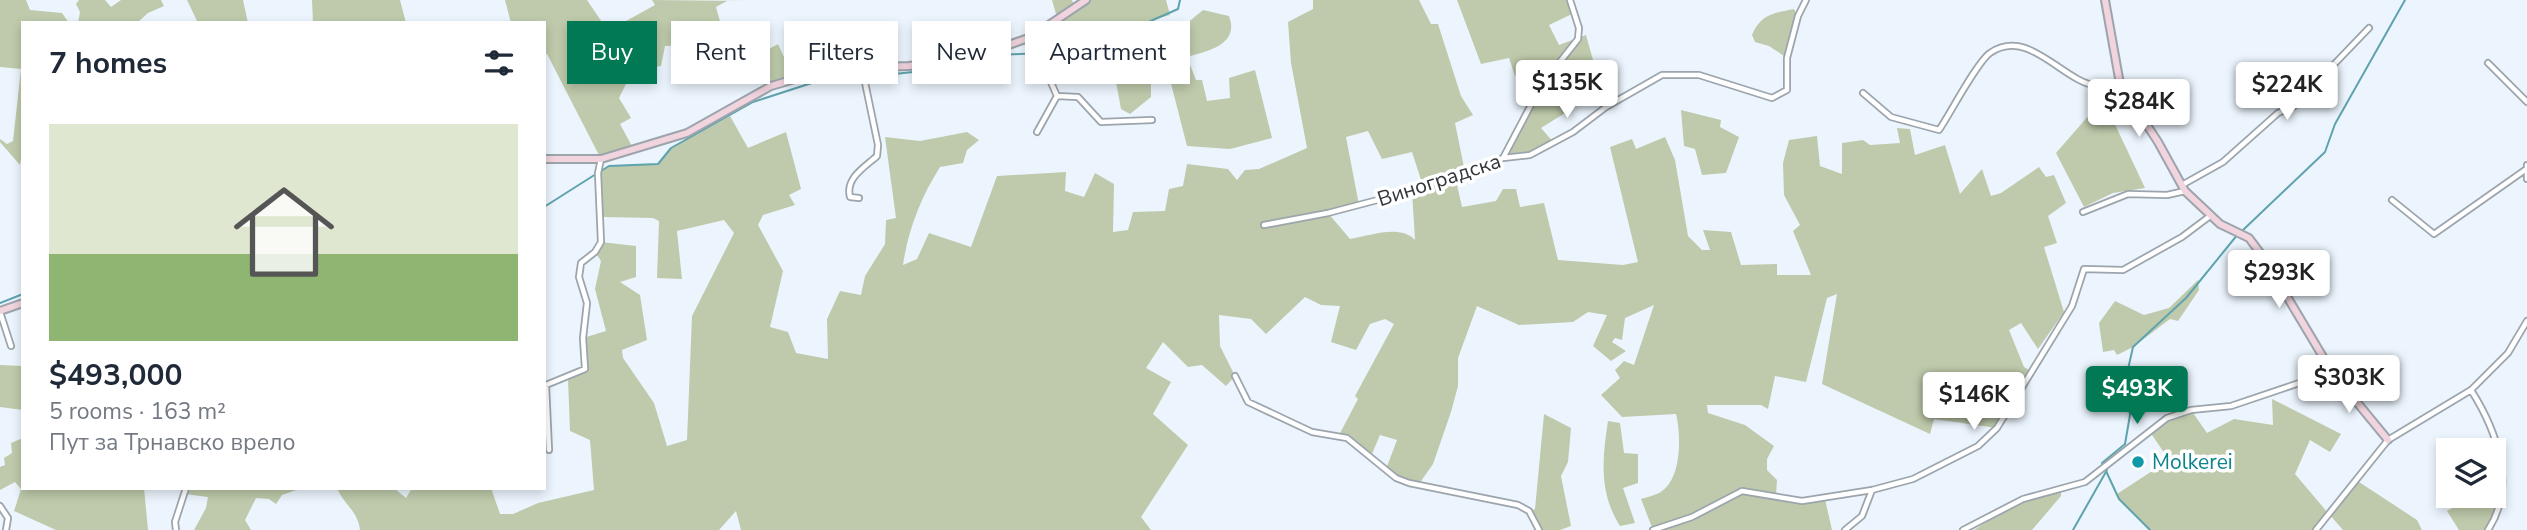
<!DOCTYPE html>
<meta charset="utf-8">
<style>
:root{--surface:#fff;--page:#f6f6f7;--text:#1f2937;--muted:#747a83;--line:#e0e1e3;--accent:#027955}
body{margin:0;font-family:"Nunito Sans",sans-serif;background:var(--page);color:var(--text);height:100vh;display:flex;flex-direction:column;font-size:26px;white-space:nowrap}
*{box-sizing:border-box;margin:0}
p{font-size:23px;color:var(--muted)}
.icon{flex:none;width:38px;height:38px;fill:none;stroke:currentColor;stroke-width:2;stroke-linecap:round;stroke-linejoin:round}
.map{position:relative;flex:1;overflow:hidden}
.sheet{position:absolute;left:21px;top:21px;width:525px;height:469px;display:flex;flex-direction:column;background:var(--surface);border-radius:0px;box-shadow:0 4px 10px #0003}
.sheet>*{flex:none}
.top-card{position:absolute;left:567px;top:21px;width:665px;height:63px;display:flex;gap:14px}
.buttons{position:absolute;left:2436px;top:438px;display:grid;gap:14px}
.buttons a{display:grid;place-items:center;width:70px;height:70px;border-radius:0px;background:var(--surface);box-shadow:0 4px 10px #0003;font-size:35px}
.price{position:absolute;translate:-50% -60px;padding:0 16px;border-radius:7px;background:#fff;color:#222;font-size:23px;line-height:46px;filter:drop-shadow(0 2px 4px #0008)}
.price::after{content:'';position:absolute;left:50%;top:42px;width:21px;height:16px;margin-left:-10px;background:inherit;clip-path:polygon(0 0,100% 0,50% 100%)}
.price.selected{background:var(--accent);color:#fff}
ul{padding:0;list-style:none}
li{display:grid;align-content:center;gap:14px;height:371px;padding:0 28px}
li+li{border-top:2px solid var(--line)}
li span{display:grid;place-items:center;height:217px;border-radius:0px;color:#555}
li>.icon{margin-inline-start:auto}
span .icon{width:126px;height:126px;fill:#fffc;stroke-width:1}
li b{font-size:30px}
h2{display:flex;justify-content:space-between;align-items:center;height:84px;padding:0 28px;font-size:30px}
.pill{padding:0 24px;border-radius:0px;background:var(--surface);box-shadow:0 4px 10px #0003;font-size:24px;line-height:63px}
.pill.selected{background:var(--accent);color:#fff}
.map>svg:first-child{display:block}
.green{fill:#becaab;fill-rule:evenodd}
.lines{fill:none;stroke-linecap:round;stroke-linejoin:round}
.stream{stroke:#5ea3ad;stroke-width:2}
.street-casing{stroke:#9ca4ac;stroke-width:8}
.secondary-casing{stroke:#9ca4ac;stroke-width:10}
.street{stroke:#fff;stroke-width:4.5}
.secondary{stroke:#f1d4dd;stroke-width:6}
.culture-dot{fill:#0f9aa8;stroke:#fff;stroke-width:2.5}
.labels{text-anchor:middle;stroke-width:7;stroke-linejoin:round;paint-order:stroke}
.street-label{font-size:21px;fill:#323639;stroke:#fff}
.culture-label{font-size:21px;fill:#0d838f;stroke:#fff;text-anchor:start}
</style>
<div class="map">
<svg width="2527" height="530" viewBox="0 0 2527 530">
<rect width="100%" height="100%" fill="#ecf5fe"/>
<path class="green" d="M0 0H26L30 10 62 13 69 23H23V149L20 165 0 142V139L7 144 13 141 21 69 0 67Z
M79 0H105L111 7 121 0H161L164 6 148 13 137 23H78L80 12 76 4Z
M187 0H243L248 23H198Z
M312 0H400L406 23H313Z
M505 0H587L608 31 655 5 652 0 746 1H727L716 7 723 32 731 48 704 58 689 59 685 45 665 46 661 66 650 68 646 60 648 50 639 42 624 54 620 65 628 80 619 98 631 118 620 124 634 150 601 159 547 54H544V23H511Z
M1052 0H1072L1075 8 1086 0H1166L1170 15 1145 22 1152 52 1203 10 1229 16C1240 45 1207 51 1187 57L1196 80H1202L1207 101 1230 98 1229 78 1255 70 1272 138 1230 149 1187 146 1167 68 1151 76V97L1130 114 1121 109 1114 71 1083 75 1082 31H1072L1039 53 1031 37 1058 21Z
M1313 0H1419L1431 24H1438L1461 96 1473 115 1455 123 1465 172 1455 176 1462 207 1496 201 1503 189H1516L1520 207 1544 203 1558 260 1623 265 1638 262 1610 147 1632 139 1636 149 1665 137 1675 160 1688 236 1702 250H1710L1703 230 1731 232 1741 265 1777 264V275H1811L1793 231 1800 225 1784 195 1783 163 1789 140 1817 136 1820 166 1842 174V143L1863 140 1870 145 1900 143 1897 128 1910 129 1915 155 1945 145 1960 194 1982 169 1991 196 2001 193 2039 167 2046 177 2054 175 2066 203 2048 216 2057 243 2044 247 2064 312 2038 349 2021 323 2009 330 2024 367 2031 371 1997 428 1934 419 1930 434 1822 384 1837 294 1827 298 1806 382 1775 376 1768 409 1761 405H1707L1708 413 1745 425 1774 446 1767 459V470L1777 480 1776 496 1802 501 1825 499 1832 530H1653L1641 499C1647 497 1657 495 1662 491 1682 477 1681 434 1676 414L1622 417 1601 395 1620 378 1615 370 1624 361 1634 365 1654 305 1625 318 1622 340 1615 338 1612 342 1626 351 1611 361 1593 346 1607 315 1588 312 1573 322 1519 325 1477 306 1458 358V386L1451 412 1433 464 1419 484 1396 478 1386 469 1397 440 1380 435 1371 456 1347 438 1338 437 1358 399 1355 396 1394 324 1385 319 1370 324 1356 350 1331 342 1340 306 1321 305 1305 297 1266 334 1251 319 1219 315 1220 346 1235 376 1226 386 1202 365 1188 367 1163 342 1146 368 1171 382 1153 414 1188 445 1141 517 1151 530H741L736 511 719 530H360C358 511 344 505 337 488H394L406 498 412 488H491L500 514H513L538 503 594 490 590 440 570 431 568 379 585 369 583 338 606 331 595 289 601 261 595 252 601 242 636 246V277L620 282 640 295 647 340 622 350 623 358 654 403 667 446 687 440 692 316 734 233 724 220 677 231 682 279 657 278 659 221 653 218 604 217 599 211 598 173 609 166 658 164 671 148 730 116 748 148 786 132 801 189 789 195 795 205 763 215 758 225 783 271 770 327 788 332 796 353 828 359 827 319 840 291 861 295 865 276 885 244 886 220 896 218 885 137 920 141 967 132 979 140 967 150 963 163 940 167C921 197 908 230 903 265L917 259 929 233 971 247 997 176 1066 172 1065 191 1084 197 1095 173 1114 184 1113 232 1128 230 1133 212 1165 211 1169 189 1183 186 1187 164 1228 169 1237 180 1245 170 1259 169 1307 148 1291 63 1288 22 1313 9ZM1368 131 1382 159 1412 152 1423 186 1412 191 1415 240C1400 224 1370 236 1350 239L1328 213 1359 205 1346 137Z
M1457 0H1570L1574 13 1549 25 1559 45 1586 35 1595 67 1587 70 1592 95 1566 101 1565 113 1541 128 1554 143 1530 155 1503 158 1554 67 1515 76 1509 58 1481 64Z
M1794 9 1798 16 1787 58 1769 46 1755 42 1752 35C1761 14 1774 13 1794 9Z
M778 44 794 79 771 86 756 56Z
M2103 99 2145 188 2113 193 2084 207 2056 153Z
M1681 110 1721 120 1720 127 1739 137 1726 173 1702 175 1695 149 1684 146Z
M2198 280 2199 290 2178 321 2170 319 2133 347 2117 355 2114 350 2103 352 2099 323 2115 301 2144 315 2169 308Z
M0 365 23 366V410L0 407Z
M2272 399 2341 434 2330 452 2310 440 2295 474 2328 513 2356 480 2417 520 2422 530H2343L2329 514 2316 530H2150L2119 499 2117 494 2169 460 2150 432 2167 418 2191 410 2207 433 2234 419 2273 425Z
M1544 414 1571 428 1568 462 1561 476 1571 526 1560 530H1539L1529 511 1535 509Z
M1608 421 1620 423 1624 453 1638 454V483L1623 488 1635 523 1620 526C1599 493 1602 459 1608 421Z
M23 438V488H144L148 530H56L14 511 21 489 15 482 0 490V467L5 465 4 458 12 453 11 443Z
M2502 464 2501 508 2488 530H2459L2447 511 2462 502 2458 495H2494V470Z
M186 488H302L282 495 276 504 269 499 256 498 245 520 251 530H194L206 508 208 497 185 494Z
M2061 490V496L2032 530H1974L2023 499Z"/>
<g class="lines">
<path class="stream" d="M866 77 979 65 999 55 1039 53 1072 30 1128 31 1178 9 1180 0
M601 171 609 166 658 164 671 148 753 102 827 78 861 77
M544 207 596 174
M2242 231 2325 152 2335 124 2405 0
M0 303 23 294
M2102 463 2125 444 2130 415 2126 378 2133 347 2186 298 2238 234
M2106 471 2119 499 2150 530
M2073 530 2107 470"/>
<g class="street-casing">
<path id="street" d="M1031 37 1057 96 1037 132
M2488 63 2527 102
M1863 93 1891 117 1939 130C1950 114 1977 62 1990 53 2029 26 2063 83 2098 86 2105 87 2113 84 2120 84
M1057 96 1078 97 1101 122 1152 120
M1503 158 1541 86 1578 39 1579 28 1570 0
M2527 165V179
M2182 185 2223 162 2278 113 2294 106 2369 28
M859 198 850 197C845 178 865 167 877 156L878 145 862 68
M2392 200 2434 234 2525 170
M2083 212 2128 194 2167 195 2185 191
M1264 225 1328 213 1404 193 1503 158 1530 155 1573 132 1606 107 1662 75H1699L1772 98 1787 90V58L1798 16 1806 0
M0 312 11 346
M1235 376 1248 402 1312 432 1347 438 1396 478 1409 483 1518 505 1529 511 1539 530
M2471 390C2497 431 2517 486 2488 530
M549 450 546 385 585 369 583 338 587 303 579 277 581 263 595 252 601 242 598 173 601 159
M0 506 8 518 6 530
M176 530 175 522 186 488
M1653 530 1692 517 1742 491 1802 501 1872 490 1913 479 1978 446 1997 428 2072 306 2084 269 2123 270 2182 237 2210 216
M1845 530 1862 516 1872 490
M1963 530 2023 499 2085 482 2167 418 2191 410 2231 406 2332 372
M2316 530 2388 440 2471 390 2508 353 2527 321"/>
</g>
<g class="secondary-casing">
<path id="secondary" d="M2105 0 2120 84 2158 142 2185 191 2220 224 2249 238 2264 258 2332 372 2388 440
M544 159H601L687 133 771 86 829 69 909 66 972 58 1031 37 1086 0
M0 311 23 303"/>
</g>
<use href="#street" class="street"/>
<use href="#secondary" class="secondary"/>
</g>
<circle class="culture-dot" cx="2138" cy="462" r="7"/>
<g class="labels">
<g class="street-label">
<text transform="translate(1439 180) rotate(-18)" y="7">Виноградска</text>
</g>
<g class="culture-label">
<text x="2152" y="469">Molkerei</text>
</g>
</g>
</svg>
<div class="buttons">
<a><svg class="icon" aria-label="layers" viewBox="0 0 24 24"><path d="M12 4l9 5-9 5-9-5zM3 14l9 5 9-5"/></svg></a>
</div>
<b class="price" style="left:1567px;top:120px">$135K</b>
<b class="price" style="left:2287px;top:122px">$224K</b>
<b class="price" style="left:2139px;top:139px">$284K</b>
<b class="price" style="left:2279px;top:310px">$293K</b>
<b class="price" style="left:2349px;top:415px">$303K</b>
<b class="price selected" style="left:2137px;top:426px">$493K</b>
<b class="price" style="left:1974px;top:432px">$146K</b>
<div class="top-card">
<a class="pill selected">Buy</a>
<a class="pill">Rent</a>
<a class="pill">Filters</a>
<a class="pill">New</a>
<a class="pill">Apartment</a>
</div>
<section class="sheet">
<h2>7 homes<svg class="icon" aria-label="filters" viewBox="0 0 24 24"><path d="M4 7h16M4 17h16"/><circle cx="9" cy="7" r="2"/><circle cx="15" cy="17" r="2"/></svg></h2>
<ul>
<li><span style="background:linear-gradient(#dfe7d0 60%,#8fb573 0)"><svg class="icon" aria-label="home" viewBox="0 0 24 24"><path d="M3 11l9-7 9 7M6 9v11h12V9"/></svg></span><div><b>$493,000</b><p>5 rooms · 163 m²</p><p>Пут за Трнавско врело</p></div></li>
</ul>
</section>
</div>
